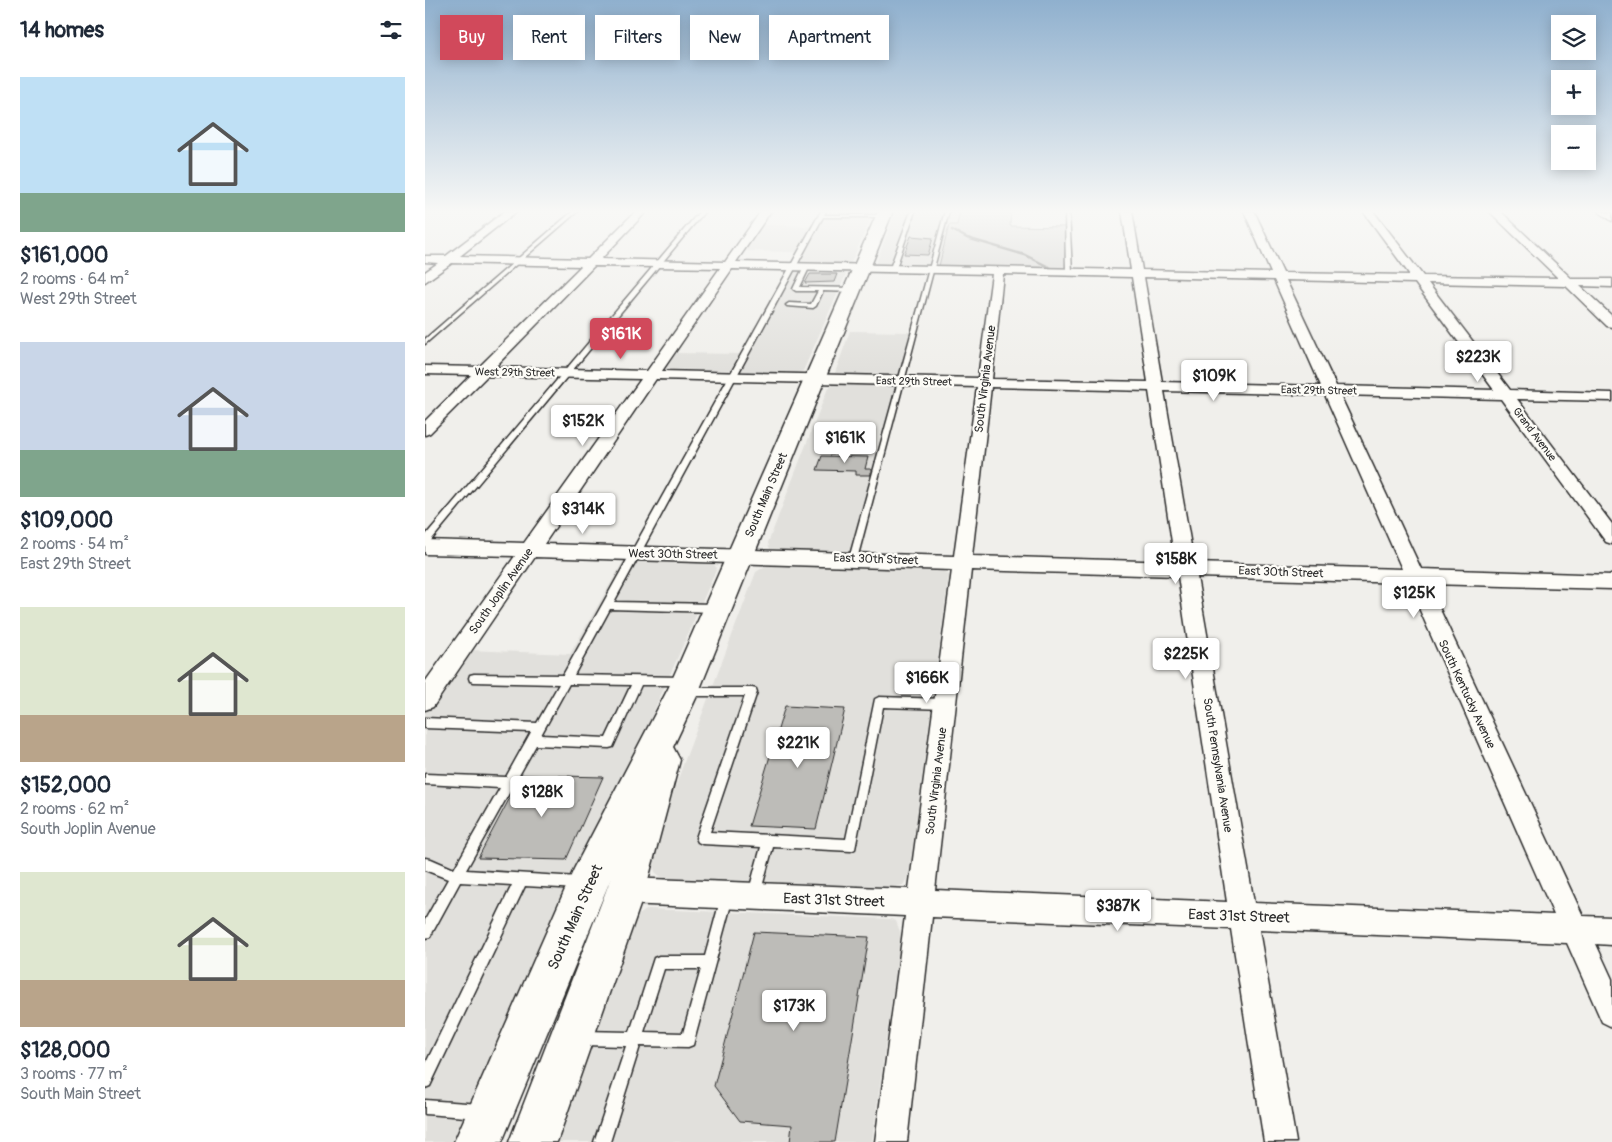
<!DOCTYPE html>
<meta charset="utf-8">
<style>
:root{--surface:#fff;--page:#f2f2f3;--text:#1f2937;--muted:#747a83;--accent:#d1495b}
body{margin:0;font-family:Pangolin,sans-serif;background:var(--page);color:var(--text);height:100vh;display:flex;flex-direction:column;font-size:19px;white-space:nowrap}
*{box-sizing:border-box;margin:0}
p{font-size:16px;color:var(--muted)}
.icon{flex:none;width:28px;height:28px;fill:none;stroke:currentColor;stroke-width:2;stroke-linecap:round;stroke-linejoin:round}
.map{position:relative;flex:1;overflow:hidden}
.panel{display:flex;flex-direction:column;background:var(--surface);width:425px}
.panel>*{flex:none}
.top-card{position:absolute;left:15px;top:15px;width:475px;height:45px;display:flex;gap:10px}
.buttons{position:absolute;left:1126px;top:15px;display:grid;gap:10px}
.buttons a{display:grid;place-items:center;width:45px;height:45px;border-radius:0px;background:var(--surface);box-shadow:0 2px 12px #0003;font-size:25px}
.price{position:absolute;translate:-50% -42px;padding:0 11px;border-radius:5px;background:#fff;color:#222;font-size:16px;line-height:32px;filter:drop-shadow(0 1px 2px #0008)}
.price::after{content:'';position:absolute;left:50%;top:30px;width:15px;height:11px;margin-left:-8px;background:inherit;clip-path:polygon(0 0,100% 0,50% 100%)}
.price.active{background:var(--accent);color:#fff}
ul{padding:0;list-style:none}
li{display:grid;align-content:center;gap:10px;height:265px;padding:0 20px}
li span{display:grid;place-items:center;height:155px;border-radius:0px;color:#555}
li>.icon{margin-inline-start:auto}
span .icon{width:90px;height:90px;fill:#fffc;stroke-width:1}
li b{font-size:21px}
h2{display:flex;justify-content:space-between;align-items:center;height:60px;padding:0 20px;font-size:21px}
.tag{padding:0 18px;border-radius:0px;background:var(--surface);box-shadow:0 2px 12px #0003;font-size:18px;line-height:45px}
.tag.active{background:var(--accent);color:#fff}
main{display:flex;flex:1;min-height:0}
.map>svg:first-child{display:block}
.built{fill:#e1e0dc}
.green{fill:#d3d2cf;stroke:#7f7e7d}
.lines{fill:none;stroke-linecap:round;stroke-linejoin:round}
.stream{stroke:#777775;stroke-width:2.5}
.building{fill:#bdbcb8;stroke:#2b2b2b}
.service-casing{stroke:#2b2b2b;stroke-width:3}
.minor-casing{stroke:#2b2b2b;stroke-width:3}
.primary-casing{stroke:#2b2b2b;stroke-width:3}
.service{fill:#fdfcf7;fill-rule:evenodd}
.minor{fill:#fdfcf7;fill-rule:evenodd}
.primary{fill:#fdfcf7;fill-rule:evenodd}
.labels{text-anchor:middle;stroke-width:4.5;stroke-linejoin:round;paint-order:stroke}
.far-street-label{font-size:11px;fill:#2b2b2b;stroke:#fdfcf7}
.street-label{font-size:12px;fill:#2b2b2b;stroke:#fdfcf7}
.near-street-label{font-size:15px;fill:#2b2b2b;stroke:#fdfcf7}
</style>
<main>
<section class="panel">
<h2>14 homes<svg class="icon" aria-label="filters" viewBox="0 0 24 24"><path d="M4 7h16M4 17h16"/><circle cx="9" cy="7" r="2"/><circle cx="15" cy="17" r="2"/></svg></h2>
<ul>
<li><span style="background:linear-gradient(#bfe0f5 75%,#7fa58c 0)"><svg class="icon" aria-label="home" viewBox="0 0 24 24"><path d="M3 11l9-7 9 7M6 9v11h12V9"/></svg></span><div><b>$161,000</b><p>2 rooms · 64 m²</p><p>West 29th Street</p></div></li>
<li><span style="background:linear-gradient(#c9d6e8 70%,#7fa58c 0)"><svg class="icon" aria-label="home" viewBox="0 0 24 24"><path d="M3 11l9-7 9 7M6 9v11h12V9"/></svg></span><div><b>$109,000</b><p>2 rooms · 54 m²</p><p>East 29th Street</p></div></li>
<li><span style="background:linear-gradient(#dfe7d0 70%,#b9a48a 0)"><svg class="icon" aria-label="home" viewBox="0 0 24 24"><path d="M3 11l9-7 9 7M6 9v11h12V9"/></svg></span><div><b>$152,000</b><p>2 rooms · 62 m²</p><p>South Joplin Avenue</p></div></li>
<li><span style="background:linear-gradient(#dfe7d0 70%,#b9a48a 0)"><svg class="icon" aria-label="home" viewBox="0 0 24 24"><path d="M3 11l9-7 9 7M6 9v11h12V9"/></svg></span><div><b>$128,000</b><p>3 rooms · 77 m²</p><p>South Main Street</p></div></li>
</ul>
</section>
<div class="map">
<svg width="1187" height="1142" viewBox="0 0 1187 1142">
<rect width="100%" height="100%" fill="#f0efeb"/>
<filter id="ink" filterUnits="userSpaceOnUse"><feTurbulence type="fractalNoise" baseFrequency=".02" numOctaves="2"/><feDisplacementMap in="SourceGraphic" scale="10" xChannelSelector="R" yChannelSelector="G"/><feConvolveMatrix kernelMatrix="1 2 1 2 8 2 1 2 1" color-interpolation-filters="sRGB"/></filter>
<g filter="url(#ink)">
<path class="built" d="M397 211H449L426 263 367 264 373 252 318 251 335 225 388 226Z
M471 211H535L532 225H524L514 266 451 263Z
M366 269 422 272 378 371 370 373 237 369 247 353 317 354Z
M425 331 485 332 474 376 410 373Z
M411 383 478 384 436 553 345 549 343 543 403 388Z
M199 560 283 563 288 564 292 568 39 1142H0V712L43 650 145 654Z
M350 564 517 570 524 575 484 875 478 885 471 887 245 879 236 877 230 872 228 865 229 848 258 765 331 572 339 567Z
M223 909 466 919 471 921 476 934 447 1142H129L208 923 212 916Z"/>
<path class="green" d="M535 211H586L585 226 642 227V269L514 266 524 225H532Z"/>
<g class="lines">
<path class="stream" d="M527 230 542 238 600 255 626 268"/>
</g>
<path class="building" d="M486 236 508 238 503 255 479 254Z
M385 274H412L409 282 380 283Z
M397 456 443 457 440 469H446V475H431V471L392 470Z
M360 706 420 709 391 829 324 826Z
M97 775 178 777 141 860 53 858Z
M329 932 444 937 410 1142H365L367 1125 315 1121 289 1086Z"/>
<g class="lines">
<g class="service-casing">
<path id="service" d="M148 211H153L0 344V339Z
M275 211H280L3 544 0 545V536Z
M396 211H401L399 215H459L461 216 459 217H398L189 602 290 604 293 605 295 608 293 611 290 612 185 609 149 675 257 677 261 678 262 681 261 684 257 685H216L188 747 184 748 111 745 41 870 153 877 157 879 159 883 157 887 153 889 100 886 5 1086 0 1088V1065L87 885 35 882 5 937 0 938V920L23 879 0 870V858L6 859 29 869 75 788 0 784V774L81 777 106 732 0 728V718L112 723 134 684 49 682 45 681 44 678 45 675 49 674 138 675ZM144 684 206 685 181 738 116 735Z
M486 211H490L471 268 466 269 465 268Z
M520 211H524L432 559 428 562 424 559Z
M640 211H644L647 272 644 274 641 272Z
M382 264 385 266 375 287 428 288 431 290 428 292 398 291 391 306 388 308 362 306 361 305 364 303 386 304 393 291H371L368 289 379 266Z
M262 688H327L331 689 332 692 285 832 421 839 450 699 454 697 520 699 524 701 525 704 524 707 520 709 458 707 430 849 426 851 348 847 335 894 333 898 329 900 325 898 323 894 336 847 277 844 273 842 271 838 320 696H262L258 695 257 692 258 689Z
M302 891 306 893 308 897 268 1045 263 1047 215 1046 185 1142H169L201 1046 157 1045 152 1043 150 1038 152 1033 157 1031 205 1032 229 958 234 956H280L296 897 298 893ZM239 969H276L258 1033 219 1032Z
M0 1100 55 1104 60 1106 62 1111 60 1116 55 1118 0 1114Z"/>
</g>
<g class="minor-casing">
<path id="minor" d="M80 211H92L35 256 163 259 211 211H222L176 259 300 262 336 211H346L311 262 706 270 697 211H707L717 270 846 273 819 211H829L858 273 985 275 938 211H948L998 276 1133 278 1064 211H1075L1147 279H1187V287L1155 286 1187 316V327L1182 326 1141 286 1003 283 1085 390 1187 393V401L1092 399 1187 524V544L1181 542 1076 399 915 395 996 569 1187 575V589L1003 584 1158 916 1187 917V945L1171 944 1187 979V1027L1177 1022 1142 943 834 930 871 1142H839L806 929 507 917 482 1142H450L480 916 201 904 192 900 188 891 192 882 201 878 484 889 527 570 110 557 8 707 0 710V682L90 556 0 554V540L99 543 216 379 62 376 5 433 0 435V421L46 375 0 374V366L54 367 156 266 27 263 0 282V272L13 263 0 262V256H21ZM169 266 295 268 222 371 70 367ZM307 269 567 274 553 378 237 371ZM578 274 707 277 723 382 567 379ZM719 277 849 280 896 386 737 382ZM861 280 990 283 1069 390 911 386ZM231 379 552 387 529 556 119 544ZM566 387 724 391 750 562 547 556ZM739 391 900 395 977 569 769 563ZM546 570 753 576 802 902 510 890ZM772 577 983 583 1129 915 829 903Z
M1173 211 1187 213V221Z"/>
</g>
<g class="primary-casing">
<path id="primary" d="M453 211H468L272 696 248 747 255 760 220 891 132 1142H84L186 878 77 1142H29L149 869 243 689Z"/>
</g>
<use href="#service" class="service"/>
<use href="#minor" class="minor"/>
<use href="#primary" class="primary"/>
</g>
</g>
<linearGradient id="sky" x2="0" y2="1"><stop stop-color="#8fb0ce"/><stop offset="0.57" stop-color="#f8f8f6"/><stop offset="1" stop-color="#f8f8f6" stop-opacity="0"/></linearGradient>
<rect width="1187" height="371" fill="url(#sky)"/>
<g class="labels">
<g class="far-street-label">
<text transform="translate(90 372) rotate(1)" y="4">West 29th Street</text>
<text transform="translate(489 381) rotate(1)" y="4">East 29th Street</text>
<text transform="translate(894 390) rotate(1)" y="4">East 29th Street</text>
<text transform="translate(1110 434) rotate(53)" y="4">Grand Avenue</text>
</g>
<g class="street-label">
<text transform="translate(560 379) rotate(-83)" y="4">South Virginia Avenue</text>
<text transform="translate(341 495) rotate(-67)" y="4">South Main Street</text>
<text transform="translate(248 554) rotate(1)" y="4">West 30th Street</text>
<text transform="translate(451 559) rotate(2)" y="4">East 30th Street</text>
<text transform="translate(856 572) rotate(2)" y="4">East 30th Street</text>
<text transform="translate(76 591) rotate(-55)" y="4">South Joplin Avenue</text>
<text transform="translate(1042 694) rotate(65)" y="4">South Kentucky Avenue</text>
<text transform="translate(793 765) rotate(81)" y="4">South Pennsylvania Avenue</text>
<text transform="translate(511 781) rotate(-83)" y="4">South Virginia Avenue</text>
</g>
<g class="near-street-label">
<text transform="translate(409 900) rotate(2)" y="5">East 31st Street</text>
<text transform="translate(814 916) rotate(2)" y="5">East 31st Street</text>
<text transform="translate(150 917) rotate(-66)" y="5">South Main Street</text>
</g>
</g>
</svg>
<div class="buttons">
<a><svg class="icon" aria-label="layers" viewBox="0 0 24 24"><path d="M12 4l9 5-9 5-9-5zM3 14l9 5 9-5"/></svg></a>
<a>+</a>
<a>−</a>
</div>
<b class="price active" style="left:196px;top:360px">$161K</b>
<b class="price" style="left:1053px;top:383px">$223K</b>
<b class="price" style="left:789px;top:402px">$109K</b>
<b class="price" style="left:158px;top:447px">$152K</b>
<b class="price" style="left:420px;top:464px">$161K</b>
<b class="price" style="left:158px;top:535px">$314K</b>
<b class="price" style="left:751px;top:585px">$158K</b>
<b class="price" style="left:989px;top:619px">$125K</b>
<b class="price" style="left:761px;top:680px">$225K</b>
<b class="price" style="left:502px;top:704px">$166K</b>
<b class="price" style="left:373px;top:769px">$221K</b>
<b class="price" style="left:117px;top:818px">$128K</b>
<b class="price" style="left:693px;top:932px">$387K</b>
<b class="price" style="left:369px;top:1032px">$173K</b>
<div class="top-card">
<a class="tag active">Buy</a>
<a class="tag">Rent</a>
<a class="tag">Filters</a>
<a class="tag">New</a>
<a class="tag">Apartment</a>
</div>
</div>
</main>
